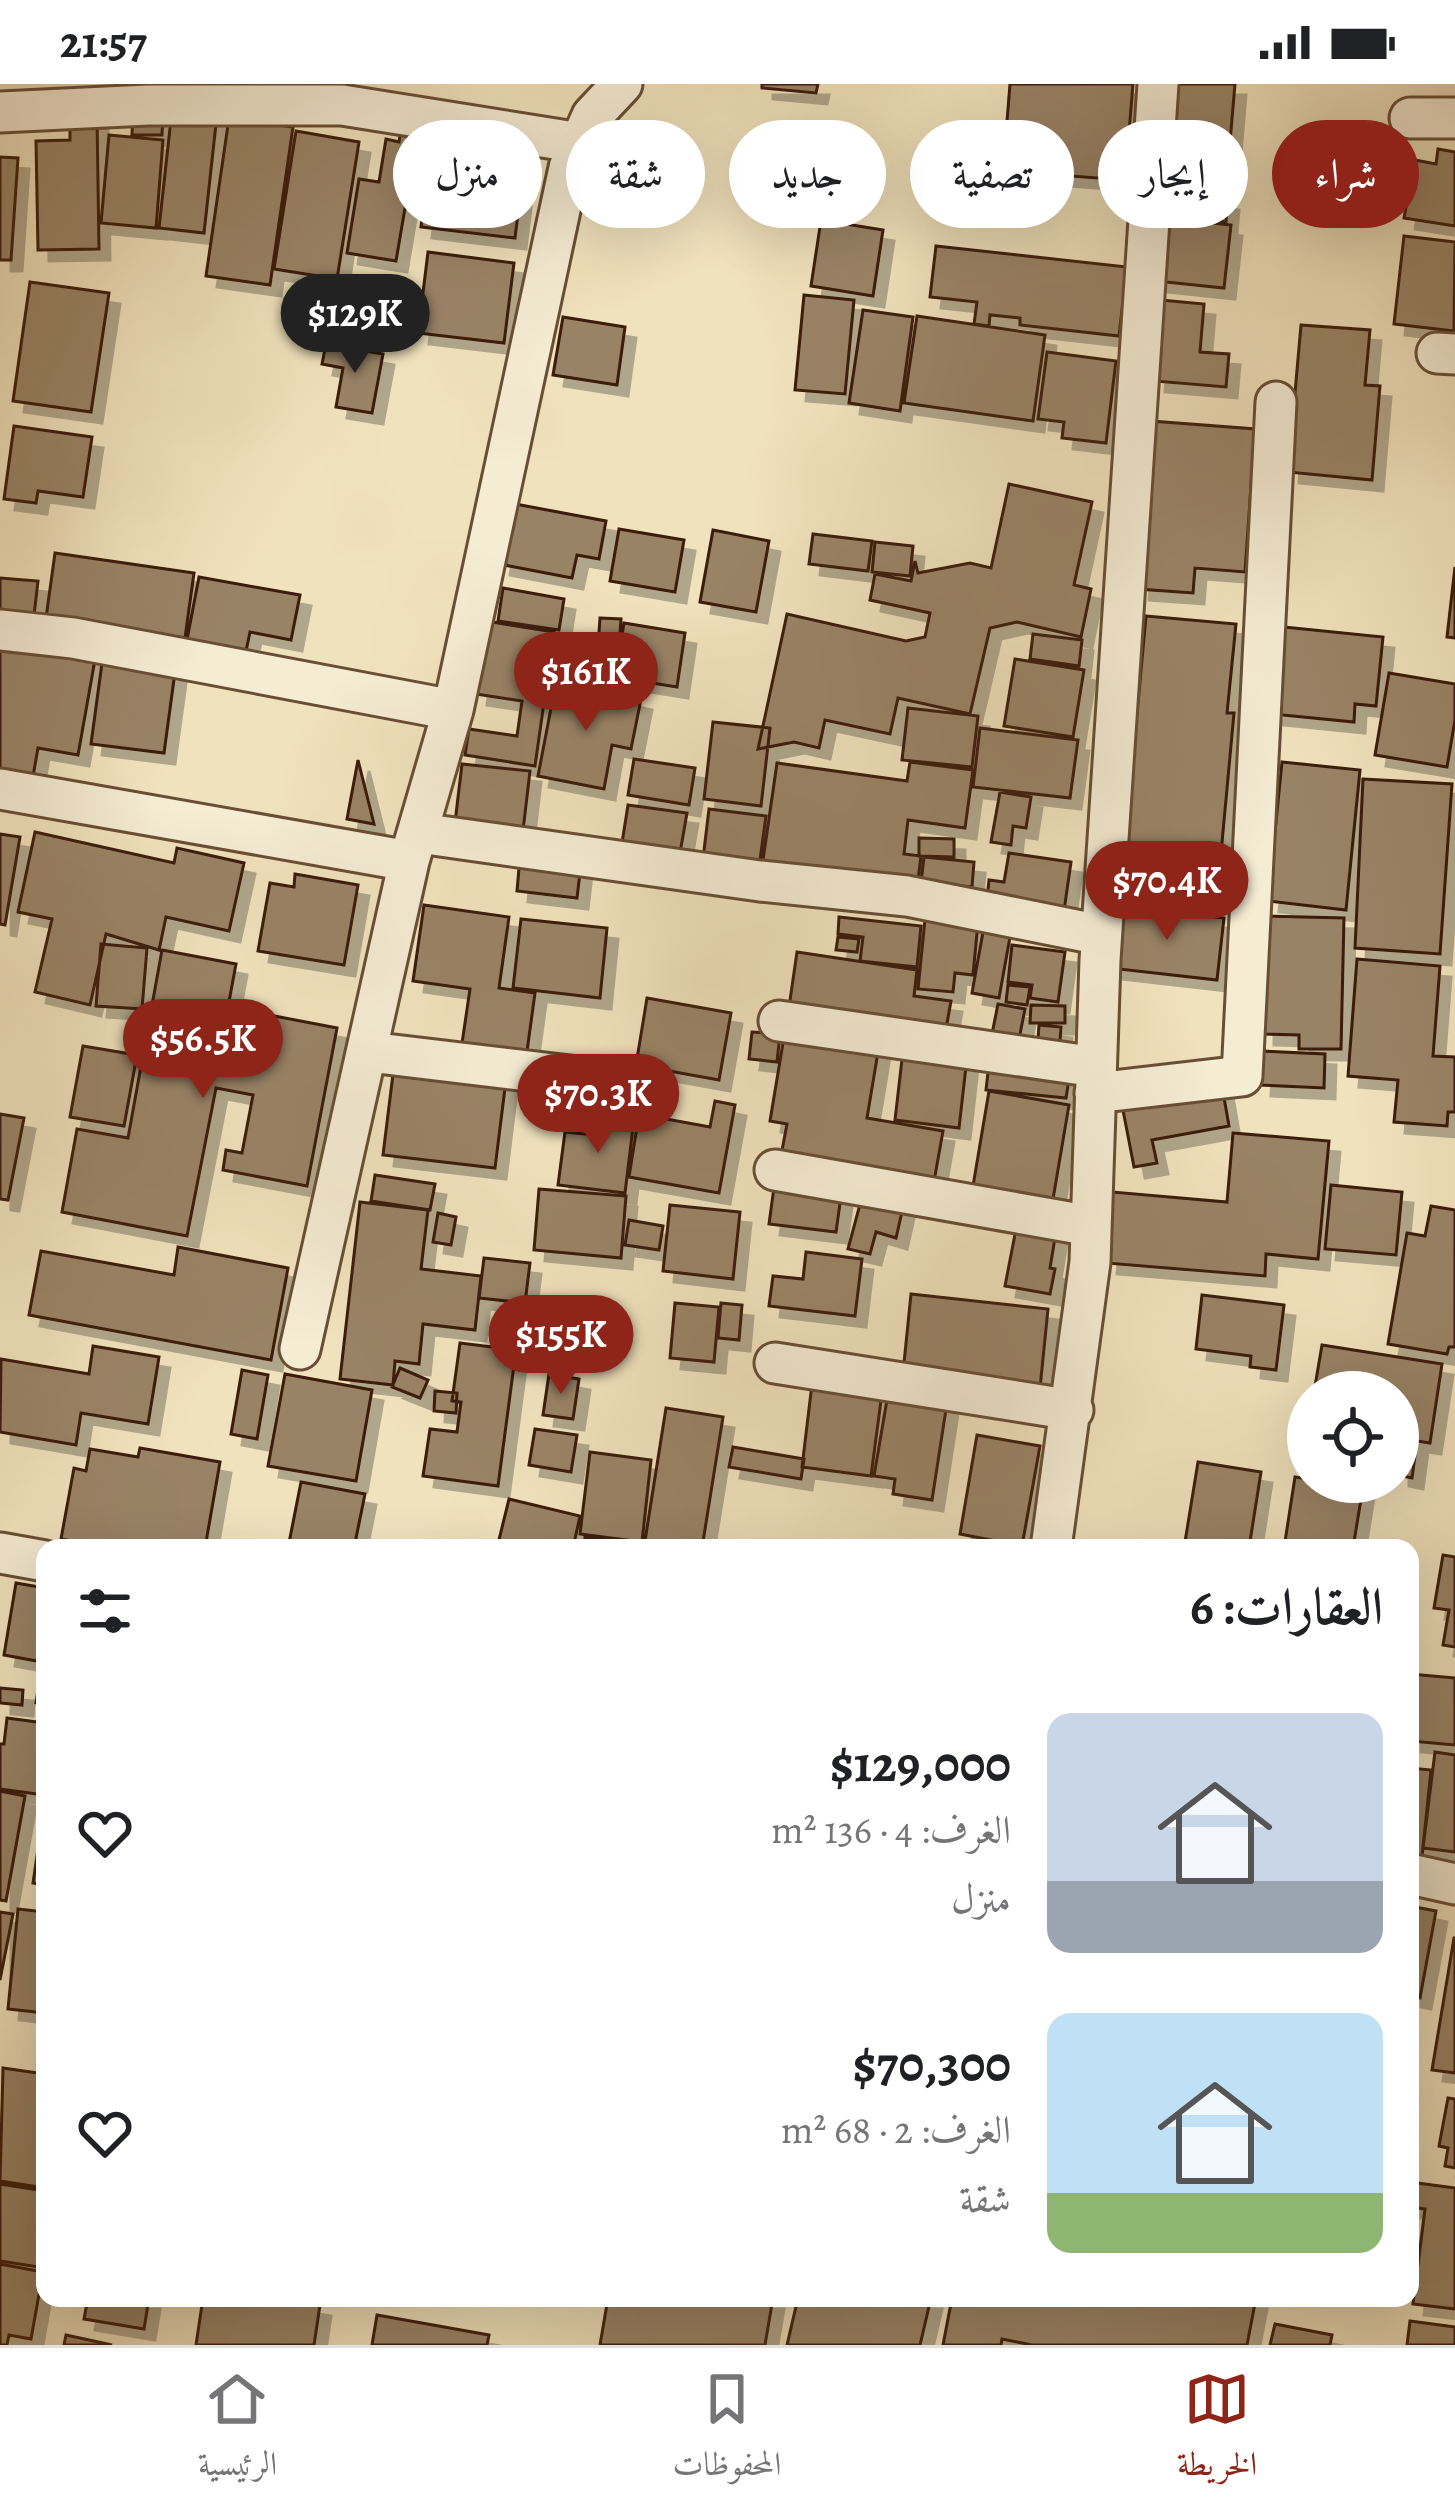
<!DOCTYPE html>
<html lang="ar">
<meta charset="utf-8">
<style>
:root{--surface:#fff;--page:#f2f2f2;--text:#202124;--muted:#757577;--line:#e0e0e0;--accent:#8f2418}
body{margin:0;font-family:Alegreya,Amiri,serif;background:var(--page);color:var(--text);direction:rtl;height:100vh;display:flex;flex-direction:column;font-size:45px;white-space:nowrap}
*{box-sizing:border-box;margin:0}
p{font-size:39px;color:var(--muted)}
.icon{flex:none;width:66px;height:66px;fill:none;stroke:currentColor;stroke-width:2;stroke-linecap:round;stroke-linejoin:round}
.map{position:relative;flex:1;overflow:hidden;direction:ltr}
.sheet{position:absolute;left:36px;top:1455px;width:1383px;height:768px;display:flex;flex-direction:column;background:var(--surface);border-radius:24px;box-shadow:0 12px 48px #0002;direction:rtl}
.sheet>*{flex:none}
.top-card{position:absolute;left:36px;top:36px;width:1383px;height:108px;direction:rtl;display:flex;gap:24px}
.tools{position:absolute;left:1287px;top:1287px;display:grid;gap:24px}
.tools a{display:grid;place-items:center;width:132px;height:132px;border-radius:50%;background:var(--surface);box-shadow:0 12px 48px #0002;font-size:60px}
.price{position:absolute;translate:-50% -102px;padding:0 27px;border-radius:42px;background:var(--accent);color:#fff;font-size:39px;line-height:78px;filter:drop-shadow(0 3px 6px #0008)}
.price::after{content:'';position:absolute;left:50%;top:72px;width:36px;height:27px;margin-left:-18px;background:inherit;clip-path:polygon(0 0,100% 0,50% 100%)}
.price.current{background:#222;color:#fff}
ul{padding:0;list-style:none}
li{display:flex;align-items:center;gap:36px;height:300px;padding:0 36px}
li span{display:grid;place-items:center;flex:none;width:336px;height:240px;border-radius:24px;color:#555}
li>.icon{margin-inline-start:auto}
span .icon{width:144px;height:144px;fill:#fffc;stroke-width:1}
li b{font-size:51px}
h2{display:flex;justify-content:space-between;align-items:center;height:144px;padding:0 36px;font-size:51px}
.tag{padding:0 42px;border-radius:54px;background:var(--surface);box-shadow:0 12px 48px #0002;font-size:42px;line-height:108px}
.tag.current{background:var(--accent);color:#fff}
.status{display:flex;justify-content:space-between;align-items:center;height:84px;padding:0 60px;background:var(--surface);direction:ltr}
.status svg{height:33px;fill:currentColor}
.menu{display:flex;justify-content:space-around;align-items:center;height:168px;border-top:3px solid var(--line);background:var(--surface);font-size:33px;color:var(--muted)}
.menu a{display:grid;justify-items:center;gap:6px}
.menu .current{color:var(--accent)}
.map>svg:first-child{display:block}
.building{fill:#998366;stroke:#3a1c07;stroke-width:3;filter:url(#shadow)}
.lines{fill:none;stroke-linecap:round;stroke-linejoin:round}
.street-casing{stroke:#684e34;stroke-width:45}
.street{stroke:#f5ecd4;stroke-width:39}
</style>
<div class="status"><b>21:57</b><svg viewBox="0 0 49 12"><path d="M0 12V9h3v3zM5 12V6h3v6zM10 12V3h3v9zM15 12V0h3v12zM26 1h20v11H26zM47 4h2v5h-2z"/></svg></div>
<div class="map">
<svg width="1455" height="2261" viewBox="0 0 1455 2261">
<defs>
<filter id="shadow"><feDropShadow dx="11" dy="11" stdDeviation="0" flood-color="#0004"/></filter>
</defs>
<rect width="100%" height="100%" fill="#f0e2bd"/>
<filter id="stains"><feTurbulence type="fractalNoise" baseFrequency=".00167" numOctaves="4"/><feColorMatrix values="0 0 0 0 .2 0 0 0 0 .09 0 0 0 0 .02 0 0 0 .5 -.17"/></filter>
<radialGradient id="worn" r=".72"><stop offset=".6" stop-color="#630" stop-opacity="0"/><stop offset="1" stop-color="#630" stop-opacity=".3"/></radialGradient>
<path class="building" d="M762 0H818L816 9 762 4Z
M1010 0H1133L1127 72 1112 71 1110 95 1003 87Z
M1173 0H1235L1227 93 1166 89Z
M172 26 217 31 204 149 159 144Z
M133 27 163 28 162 51H132Z
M70 32H97L99 165 38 166 36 57 70 56Z
M403 33 420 36 396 177 347 169 359 95 379 98 386 55 399 58Z
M229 34 293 43 270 201 206 192Z
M433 44 527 56 515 154 421 143Z
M296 47 359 58 337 195 274 185Z
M109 51 163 56 156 144 101 139Z
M1438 65 1455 68V142L1404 134 1415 76 1436 80Z
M0 73 18 74 11 176H0Z
M1180 109 1228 115 1226 138 1178 133Z
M1163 134 1231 141 1224 204 1156 197Z
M821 136 883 146 873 212 811 202Z
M1404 152 1455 158 1454 247 1394 240Z
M936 162 1127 183 1119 252 1020 241V234L990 231 989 242 974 240 977 218 930 213Z
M428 168 514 179 504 259 418 249Z
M30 198 109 209 91 328 13 317Z
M804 211 854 216 845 310 795 306Z
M1161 216 1204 220 1200 268 1229 270 1226 303 1154 297Z
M863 226 913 233 900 327 849 319Z
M917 232 1045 251 1033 337 904 319Z
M563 233 625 243 617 301 553 291Z
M1301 241 1370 246 1365 301 1380 302 1372 396 1288 388Z
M326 260 383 270 372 329 336 323 343 284 322 280Z
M1047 268 1116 277 1106 359 1062 354 1064 338 1038 335Z
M1151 337 1255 345 1245 488 1195 484 1193 509 1138 505Z
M14 342 92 353 83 413 38 407 36 419 4 415Z
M1009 400 1092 418 1074 501 1091 505 1081 553 1017 538 990 544 970 630 898 614 890 650 825 636 819 664 794 658 758 665 787 530 906 557 925 553 930 529 870 516 875 490 911 497 915 477 918 489 970 479 991 484Z
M510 419 606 437 599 475 577 471 572 494 499 480Z
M619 445 684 456 675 508 610 497Z
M713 446 769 457 756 528 700 518Z
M813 450 872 457 868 487 809 480Z
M875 458 913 462 910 492 872 488Z
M55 469 194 489 185 554 46 534Z
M1455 483V554L1447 553Z
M199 493 300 511 291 556 250 548 245 572 186 561Z
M0 494 38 497 33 540 0 537Z
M503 504 564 515 559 546 498 537Z
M1146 532 1236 540 1227 629H1234L1219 791 1123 782Z
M600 534 621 535 619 565 598 563Z
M486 537 554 548 535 682 465 671 469 645 517 652 522 617 476 610Z
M624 539 685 549 677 603 615 593Z
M1284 543 1383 553 1376 622 1355 620 1354 638 1272 630Z
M1033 550 1082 556 1079 582 1030 575Z
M0 553 96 570 78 671 38 664 32 698 0 692Z
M1015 575 1084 586 1073 653 1004 642Z
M102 579 175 588 164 669 91 660Z
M1389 589 1455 600V636L1447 683 1375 671Z
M556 598 641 615 631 665 612 661 604 705 538 692Z
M908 624 978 632 972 683 902 676Z
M713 638 770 644 761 722 704 715Z
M980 644 1078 656 1070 714 973 703Z
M634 675 695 684 689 721 628 711Z
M358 676 374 740 347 735Z
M910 678 973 686 965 744 908 736 904 770 921 772 917 804 762 783 777 679 907 697Z
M1282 678 1360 686 1346 826 1268 817Z
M462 680 530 687 522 755 454 747Z
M1363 695 1452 700 1440 870 1355 864Z
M1000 708 1031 713 1026 744 1013 742 1011 761 991 758Z
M628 721 687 729 680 769 622 759Z
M709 725 766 732 758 791 702 783Z
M35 748 174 779 177 764 244 779 229 847 166 833 159 866 106 850 90 921 35 908 52 835 18 828Z
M0 750 20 753 5 841 0 840Z
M919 754 954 755V773L919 772Z
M1009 769 1071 778 1063 834 986 824 989 796 1004 798Z
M520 773 581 780 577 814 517 807Z
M924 773 974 778 972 803 921 798Z
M295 790 358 801 344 881 258 867 270 799 294 803Z
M424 821 509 833 499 904 535 909 525 982 460 973 470 905 413 897Z
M1117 822 1224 834 1217 896 1110 884Z
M1264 832 1344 834 1341 965H1299V951L1263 950Z
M839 833 921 842 917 883 860 877 863 853 838 850Z
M521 835 607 844 600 914 513 904Z
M925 835 978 839 973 891 955 889 953 908 918 905Z
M983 848 1010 853 999 914 972 909Z
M838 853 859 855 857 868 836 866Z
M101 860 147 864 142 925 96 922Z
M1012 861 1065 868 1058 918 1030 914 1032 901 1008 898Z
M162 866 236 880 228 923 337 944 307 1102 223 1086 226 1066 242 1069 253 1011 216 1004 187 1152 62 1128 77 1045 128 1054Z
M797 868 917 886 914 912 951 917 946 945 787 937Z
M1357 875 1440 882 1433 972 1455 973V1028H1448L1447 1042 1394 1038 1398 996 1348 992Z
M1008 901 1030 903 1027 921 1006 918Z
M647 914 731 929 719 996 636 981Z
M998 920 1025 925 1018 960 991 955Z
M1031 921 1065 922V939H1030Z
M1039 941 1061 943 1059 971 1037 969Z
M785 947 879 962 867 1034 943 1047 933 1103 780 1077 787 1040 770 1037Z
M752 948 780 950 777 978 749 975Z
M904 958 968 965 959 1044 895 1036Z
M83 962 137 971 124 1042 70 1033Z
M1261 967 1325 970 1324 1004 1260 1001Z
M989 980 1070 989 1066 1014 986 1006Z
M394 982 506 996 495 1084 383 1071Z
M1222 1002 1229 1042 1152 1056 1157 1079 1134 1083 1122 1021Z
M989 1007 1069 1021 1053 1115 973 1102Z
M715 1017 735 1021 719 1109 629 1093 639 1030 710 1043Z
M0 1030 24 1034 8 1116 0 1115Z
M598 1030 634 1035 625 1109 558 1101 565 1048 595 1051Z
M1233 1049 1329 1057 1318 1175 1266 1170 1265 1192 1106 1179 1113 1108 1227 1118Z
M375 1091 435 1100 430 1126 371 1117Z
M775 1096 842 1105 836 1148 769 1140Z
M1331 1101 1402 1108 1396 1171 1325 1165Z
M539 1105 626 1112 621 1174 534 1166Z
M863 1109 904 1119 896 1154 876 1148 870 1170 848 1165Z
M360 1118 428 1126 421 1185 481 1192 475 1246 423 1240 419 1280 395 1277 393 1301 340 1295Z
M670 1121 740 1128 733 1195 663 1187Z
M1431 1122 1455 1126V1263H1449L1447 1270 1388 1260 1407 1149 1425 1152Z
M438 1129 456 1133 451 1161 433 1158Z
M629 1136 663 1142 659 1166 625 1161Z
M1017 1140 1056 1148 1050 1184 1055 1185 1050 1210 1005 1202Z
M178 1163 288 1184 271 1276 29 1231 41 1167 174 1191Z
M806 1168 862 1175 855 1232 769 1222 773 1192 803 1195Z
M484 1174 530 1179 525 1219 479 1214Z
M911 1210 1048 1225 1040 1304 903 1289Z
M1202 1211 1284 1221 1276 1286 1250 1283 1251 1272 1196 1265Z
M675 1219 719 1223 714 1278 670 1274Z
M721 1219 742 1221 739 1256 718 1254Z
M460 1259 516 1266 498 1402 423 1392 430 1345 457 1348 461 1318 452 1317Z
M1322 1261 1442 1280 1430 1359 1417 1357 1412 1394 1398 1391V1308H1314Z
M93 1262 159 1273 148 1340 81 1329 76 1361 0 1348 1 1275 89 1290Z
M400 1284 428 1296 420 1314 392 1303Z
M242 1286 268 1291 257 1355 231 1350Z
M285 1290 372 1306 356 1397 268 1382Z
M549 1290 579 1295 573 1335 543 1331Z
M812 1300 882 1309 871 1392 802 1383Z
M435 1307 457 1309 456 1329 434 1327Z
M888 1310 947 1319 932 1416 893 1410 895 1395 874 1392Z
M666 1324 723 1333 702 1464H584L585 1453 644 1463Z
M535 1345 577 1351 571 1388 529 1381Z
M977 1351 1040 1362 1022 1462 960 1450Z
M733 1363 804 1375 801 1395 729 1383Z
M140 1364 220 1378 205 1464H109L61 1455 74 1384 86 1387 90 1365 138 1373Z
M590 1368 651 1376 642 1458 580 1450Z
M1198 1378 1261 1388 1249 1464H1184Z
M1295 1393 1308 1395V1398L1363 1403 1353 1464H1284Z
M301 1398 365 1410 354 1464H288Z
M509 1415 580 1432 573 1464H497Z
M1443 1471 1455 1473V1563L1443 1561 1449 1526 1434 1524Z
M16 1499 45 1504V1620L36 1619 42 1578 4 1571Z
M1410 1590 1455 1594V1661L1410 1657Z
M0 1604 23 1606 22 1621 0 1619Z
M7 1634 45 1639 44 1711 0 1705V1660H4Z
M1435 1668 1455 1671V1768L1423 1764Z
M1410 1684 1431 1686 1422 1773 1410 1772Z
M0 1707 25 1712 6 1817 0 1816Z
M45 1718V1801L33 1799Z
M1410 1822 1436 1827 1420 1914 1410 1912Z
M18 1825 45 1828V1929L8 1925Z
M0 1828 13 1830 0 1896Z
M1454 1854H1455V1989L1432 1986Z
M3 1984 45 1990V2104L0 2097Z
M1448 2014 1455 2015V2084L1445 2082 1448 2064 1439 2062Z
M1410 2098 1455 2104V2225L1413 2220 1425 2125 1410 2123Z
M0 2100 45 2107V2184L0 2177Z
M0 2180 43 2188 31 2255 9 2251 7 2261H0Z
M88 2214H149L144 2245 84 2235Z
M203 2214H276L320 2221 314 2261H196Z
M608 2214H773L765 2261H600Z
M798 2214H931L920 2261H787Z
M952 2214H1256L1247 2261H1032L1002 2255 1001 2261H943Z
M377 2231 489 2251 487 2261H372Z
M1410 2237 1455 2243V2261H1407Z
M1275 2240 1332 2251 1330 2261H1270Z
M66 2251 112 2261H64Z"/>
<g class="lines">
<g class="street-casing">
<path id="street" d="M0 28 148 21H342L574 58
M1410 34H1455
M1437 269 1455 270
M0 546 73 554 453 626
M0 705 409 777
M419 749 760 797 907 812 1101 851
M779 937 1096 983
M369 968 621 998
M1095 1009 1242 992 1276 318
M775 1086 1091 1142
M300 1265 409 777 453 626 569 84 592 32 622 0
M775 1279 1073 1326
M1051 1464 1090 1178 1100 876 1158 0
M0 1469 45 1477
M1410 1790 1455 1800"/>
</g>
<use href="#street" class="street"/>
</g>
<rect width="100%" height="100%" filter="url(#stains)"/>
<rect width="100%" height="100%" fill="url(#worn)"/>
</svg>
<div class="tools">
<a><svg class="icon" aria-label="locate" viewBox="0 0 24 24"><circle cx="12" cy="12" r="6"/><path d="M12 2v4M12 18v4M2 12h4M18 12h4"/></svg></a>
</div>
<b class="price current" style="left:355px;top:292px">$129K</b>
<b class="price" style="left:586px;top:650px">$161K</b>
<b class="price" style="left:1167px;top:859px">$70.4K</b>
<b class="price" style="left:203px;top:1017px">$56.5K</b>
<b class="price" style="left:598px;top:1072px">$70.3K</b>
<b class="price" style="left:561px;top:1313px">$155K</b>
<div class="top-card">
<a class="tag current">شراء</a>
<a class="tag">إيجار</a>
<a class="tag">تصفية</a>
<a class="tag">جديد</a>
<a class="tag">شقة</a>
<a class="tag">منزل</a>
</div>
<section class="sheet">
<h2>العقارات: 6<svg class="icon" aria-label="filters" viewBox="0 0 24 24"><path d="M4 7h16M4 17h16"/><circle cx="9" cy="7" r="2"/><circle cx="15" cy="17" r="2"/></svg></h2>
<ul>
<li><span style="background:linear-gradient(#c9d6e8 70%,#9aa5b1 0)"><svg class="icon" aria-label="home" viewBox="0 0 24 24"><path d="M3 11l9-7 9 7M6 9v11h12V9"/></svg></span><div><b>$129,000</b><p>الغرف: 4 · 136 m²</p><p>منزل</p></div><svg class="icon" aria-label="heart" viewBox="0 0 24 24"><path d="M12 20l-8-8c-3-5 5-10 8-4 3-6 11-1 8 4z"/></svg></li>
<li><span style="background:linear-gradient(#bfe0f5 75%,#8fb573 0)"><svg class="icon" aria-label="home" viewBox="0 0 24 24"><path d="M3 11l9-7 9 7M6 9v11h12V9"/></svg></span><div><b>$70,300</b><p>الغرف: 2 · 68 m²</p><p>شقة</p></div><svg class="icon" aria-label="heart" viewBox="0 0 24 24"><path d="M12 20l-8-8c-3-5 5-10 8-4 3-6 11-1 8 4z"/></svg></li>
</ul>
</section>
</div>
<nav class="menu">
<a class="current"><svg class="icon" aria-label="map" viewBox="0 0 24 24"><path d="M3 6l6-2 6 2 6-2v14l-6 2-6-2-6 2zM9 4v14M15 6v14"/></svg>الخريطة</a>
<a><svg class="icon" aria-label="saved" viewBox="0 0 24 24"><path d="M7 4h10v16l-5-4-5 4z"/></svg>المحفوظات</a>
<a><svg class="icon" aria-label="home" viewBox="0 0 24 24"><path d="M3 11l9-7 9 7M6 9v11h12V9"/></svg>الرئيسية</a>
</nav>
